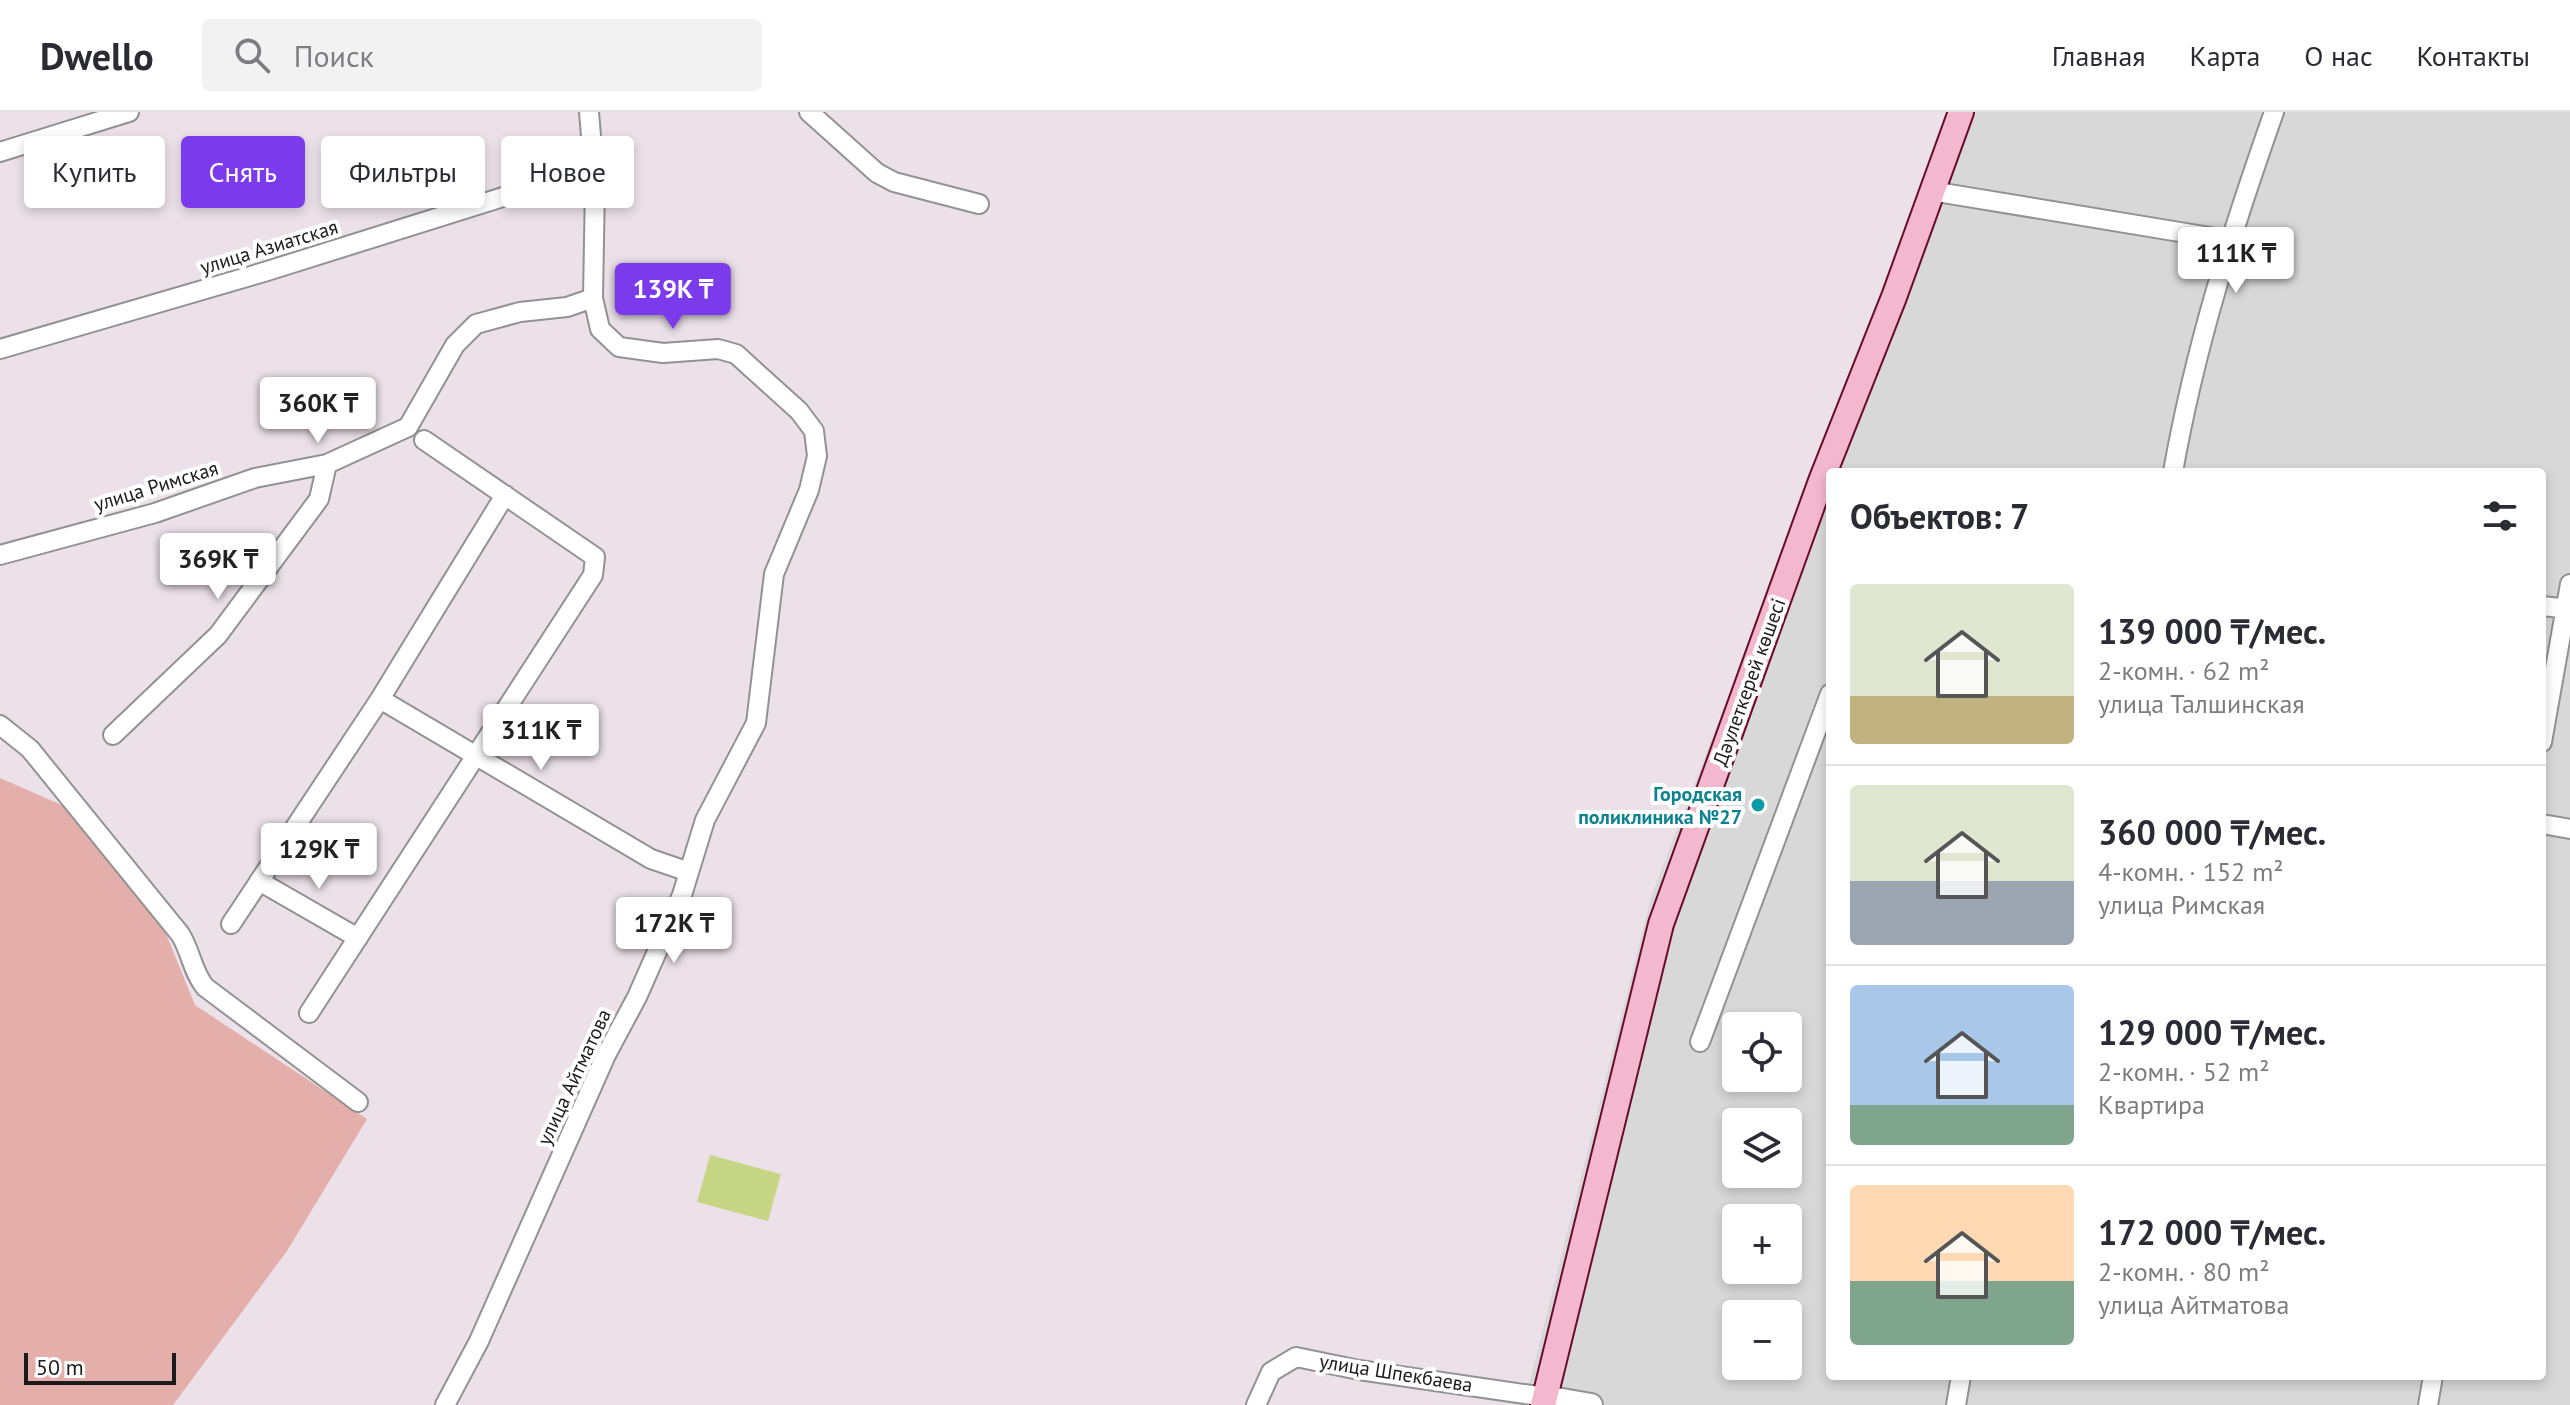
<!DOCTYPE html>
<html lang="ru">
<meta charset="utf-8">
<style>
:root{--surface:#fff;--page:#f2f2f3;--text:#2b2b33;--muted:#7c7c81;--line:#e1e1e2;--accent:#7c3aed}
body{margin:0;font-family:"PT Sans",sans-serif;background:var(--page);color:var(--text);height:100vh;display:flex;flex-direction:column;font-size:30px;white-space:nowrap}
*{box-sizing:border-box;margin:0}
p{font-size:26px;color:var(--muted)}
.icon{flex:none;width:44px;height:44px;fill:none;stroke:currentColor;stroke-width:2;stroke-linecap:round;stroke-linejoin:round}
.map{position:relative;flex:1;overflow:hidden}
.sheet{position:absolute;left:1826px;top:356px;width:720px;height:912px;display:flex;flex-direction:column;background:var(--surface);border-radius:8px;box-shadow:0 4px 12px #0003}
.sheet>*{flex:none}
.banner{position:absolute;left:24px;top:24px;width:760px;height:72px;display:flex;gap:16px}
.controls{position:absolute;left:1722px;top:900px;display:grid;gap:16px}
.controls a{display:grid;place-items:center;width:80px;height:80px;border-radius:8px;background:var(--surface);box-shadow:0 4px 12px #0003;font-size:40px}
.scale{position:absolute;left:24px;bottom:20px;width:152px;box-sizing:border-box;padding-left:8px;border:4px solid #1b1b1b;border-top:0;font-size:22px;line-height:28px;white-space:nowrap;color:#1b1b1b;-webkit-text-stroke:6px #fff;paint-order:stroke}
.price{position:absolute;translate:-50% -68px;padding:0 18px;border-radius:8px;background:#fff;color:#222;font-size:26px;line-height:52px;filter:drop-shadow(0 2px 4px #0008)}
.price::after{content:'';position:absolute;left:50%;top:48px;width:24px;height:18px;margin-left:-12px;background:inherit;clip-path:polygon(0 0,100% 0,50% 100%)}
.price.selected{background:var(--accent);color:#fff}
ul{padding:0;list-style:none}
li{display:flex;align-items:center;gap:24px;height:200px;padding:0 24px}
li+li{border-top:2px solid var(--line)}
li span{display:grid;place-items:center;flex:none;width:224px;height:160px;border-radius:8px;color:#555}
li>.icon{margin-inline-start:auto}
span .icon{width:96px;height:96px;fill:#fffc;stroke-width:1}
li b{font-size:34px}
h2{display:flex;justify-content:space-between;align-items:center;height:96px;padding:0 24px;font-size:34px}
.chip{padding:0 28px;border-radius:8px;background:var(--surface);box-shadow:0 4px 12px #0003;font-size:28px;line-height:72px}
.chip.selected{background:var(--accent);color:#fff}
header{display:flex;align-items:center;gap:48px;box-sizing:border-box;height:112px;padding:0 40px;background:var(--surface);border-bottom:2px solid var(--line)}
header strong{font-size:38px}
nav{display:flex;gap:44px;margin-inline-start:auto;font-size:28px}
.search{width:560px;height:72px;background:var(--page);display:flex;align-items:center;gap:20px;box-sizing:border-box;padding:0 28px;border-radius:8px;color:var(--muted);font-size:30px}
.map>svg:first-child{display:block}
.residential{fill:#d9d8d9;fill-rule:evenodd}
.grass{fill:#e4afaa}
.pitch{fill:#c6d684}
.lines{fill:none;stroke-linecap:round;stroke-linejoin:round}
.minor-casing{stroke:#929292;stroke-width:22}
.tertiary-casing{stroke:#929292;stroke-width:26}
.secondary-casing{stroke:#680c29;stroke-width:28}
.minor{stroke:#fff;stroke-width:18}
.tertiary{stroke:#fff;stroke-width:22}
.secondary{stroke:#f4b8ce;stroke-width:24}
.culture-dot{fill:#0f9aa8;stroke:#fff;stroke-width:3}
.labels{text-anchor:middle;stroke-width:8;stroke-linejoin:round;paint-order:stroke}
.street-label{font-size:20px;fill:#1b1b1b;stroke:#fff}
.culture-label{font-size:20px;font-weight:bold;fill:#0d838f;stroke:#fff;text-anchor:end}
</style>
<header>
<strong>Dwello</strong>
<div class="search"><svg class="icon" aria-label="search" viewBox="0 0 24 24"><circle cx="10" cy="10" r="6"/><path d="M15 15l6 6"/></svg>Поиск</div>
<nav><a>Главная</a><a>Карта</a><a>О нас</a><a>Контакты</a></nav>
</header>
<div class="map">
<svg width="2570" height="1293" viewBox="0 0 2570 1293">
<rect width="100%" height="100%" fill="#ece1e9"/>
<path class="residential" d="M1952 0H2570V1293H1524L1651 785ZM1830 360H2542V1264H1830ZM1736 914H1788V966H1736ZM1736 1010H1788V1062H1736ZM1736 1106H1788V1158H1736ZM1736 1202H1788V1254H1736Z"/>
<path class="grass" d="M0 666 73 698 160 807 195 893 367 1007 287 1139 173 1293H0Z"/>
<path class="pitch" d="M710 1043 781 1062 768 1109 697 1090Z"/>
<g class="lines">
<g class="minor-casing">
<path id="minor" d="M809 0 877 61 894 70 979 92
M0 40 129 0
M1931 79 2228 128
M0 237 264 160 570 64 593 53
M2173 360C2195 235 2232 119 2274 0
M0 443 155 401 255 366 327 352 408 315 455 233 476 212 520 200 567 195 593 186
M2542 494 2570 497
M380 587 651 747 689 760
M0 613 30 637 180 822C191 839 192 859 205 875L358 990
M113 623 218 523 319 387 327 352
M2542 630 2570 472
M2542 712 2570 717
M259 769 358 826
M231 812 380 587 505 383
M309 901 593 463 595 445 424 328
M1700 930 1830 582
M445 1293 479 1229 606 943 637 885 682 783 705 708 756 611 774 462 809 378 817 344 814 319 799 299 736 242 718 237 663 241 619 235 600 217 593 186 595 72 589 0
M1256 1293 1271 1260 1296 1245 1359 1258 1545 1285
M1956 1293 1961 1264
M2428 1293 2433 1264"/>
</g>
<g class="tertiary-casing">
<path id="tertiary" d="M1545 1285 1591 1293"/>
</g>
<g class="secondary-casing">
<path id="secondary" d="M1543 1293 1661 812 1821 369 1894 185 1961 0"/>
</g>
<use href="#minor" class="minor"/>
<use href="#tertiary" class="tertiary"/>
<use href="#secondary" class="secondary"/>
</g>
<circle class="culture-dot" cx="1758" cy="693" r="8"/>
<g class="labels">
<g class="street-label">
<text transform="translate(269 135) rotate(-17)" y="7">улица Азиатская</text>
<text transform="translate(156 374) rotate(-17)" y="7">улица Римская</text>
<text transform="translate(1749 570) rotate(-70)" y="7">Дәулеткерей көшесі</text>
<text transform="translate(574 965) rotate(-65)" y="7">улица Айтматова</text>
<text transform="translate(1396 1261) rotate(9)" y="7">улица Шпекбаева</text>
</g>
<g class="culture-label">
<text x="1742" y="689">Городская<tspan x="1742" dy="23">поликлиника №27</tspan></text>
</g>
</g>
</svg>
<div class="controls">
<a><svg class="icon" aria-label="locate" viewBox="0 0 24 24"><circle cx="12" cy="12" r="6"/><path d="M12 2v4M12 18v4M2 12h4M18 12h4"/></svg></a>
<a><svg class="icon" aria-label="layers" viewBox="0 0 24 24"><path d="M12 4l9 5-9 5-9-5zM3 14l9 5 9-5"/></svg></a>
<a>+</a>
<a>−</a>
</div>
<div class="scale">50 m</div>
<b class="price" style="left:2236px;top:183px">111K ₸</b>
<b class="price selected" style="left:673px;top:219px">139K ₸</b>
<b class="price" style="left:318px;top:333px">360K ₸</b>
<b class="price" style="left:218px;top:489px">369K ₸</b>
<b class="price" style="left:541px;top:660px">311K ₸</b>
<b class="price" style="left:319px;top:779px">129K ₸</b>
<b class="price" style="left:674px;top:853px">172K ₸</b>
<div class="banner">
<a class="chip">Купить</a>
<a class="chip selected">Снять</a>
<a class="chip">Фильтры</a>
<a class="chip">Новое</a>
</div>
<section class="sheet">
<h2>Объектов: 7<svg class="icon" aria-label="filters" viewBox="0 0 24 24"><path d="M4 7h16M4 17h16"/><circle cx="9" cy="7" r="2"/><circle cx="15" cy="17" r="2"/></svg></h2>
<ul>
<li><span style="background:linear-gradient(#dfe7d0 70%,#c2b280 0)"><svg class="icon" aria-label="home" viewBox="0 0 24 24"><path d="M3 11l9-7 9 7M6 9v11h12V9"/></svg></span><div><b>139 000 ₸/мес.</b><p>2-комн. · 62 m²</p><p>улица Талшинская</p></div></li>
<li><span style="background:linear-gradient(#dfe7d0 60%,#9aa5b1 0)"><svg class="icon" aria-label="home" viewBox="0 0 24 24"><path d="M3 11l9-7 9 7M6 9v11h12V9"/></svg></span><div><b>360 000 ₸/мес.</b><p>4-комн. · 152 m²</p><p>улица Римская</p></div></li>
<li><span style="background:linear-gradient(#a9c7e8 75%,#7fa58c 0)"><svg class="icon" aria-label="home" viewBox="0 0 24 24"><path d="M3 11l9-7 9 7M6 9v11h12V9"/></svg></span><div><b>129 000 ₸/мес.</b><p>2-комн. · 52 m²</p><p>Квартира</p></div></li>
<li><span style="background:linear-gradient(#ffd9b3 60%,#7fa58c 0)"><svg class="icon" aria-label="home" viewBox="0 0 24 24"><path d="M3 11l9-7 9 7M6 9v11h12V9"/></svg></span><div><b>172 000 ₸/мес.</b><p>2-комн. · 80 m²</p><p>улица Айтматова</p></div></li>
</ul>
</section>
</div>
